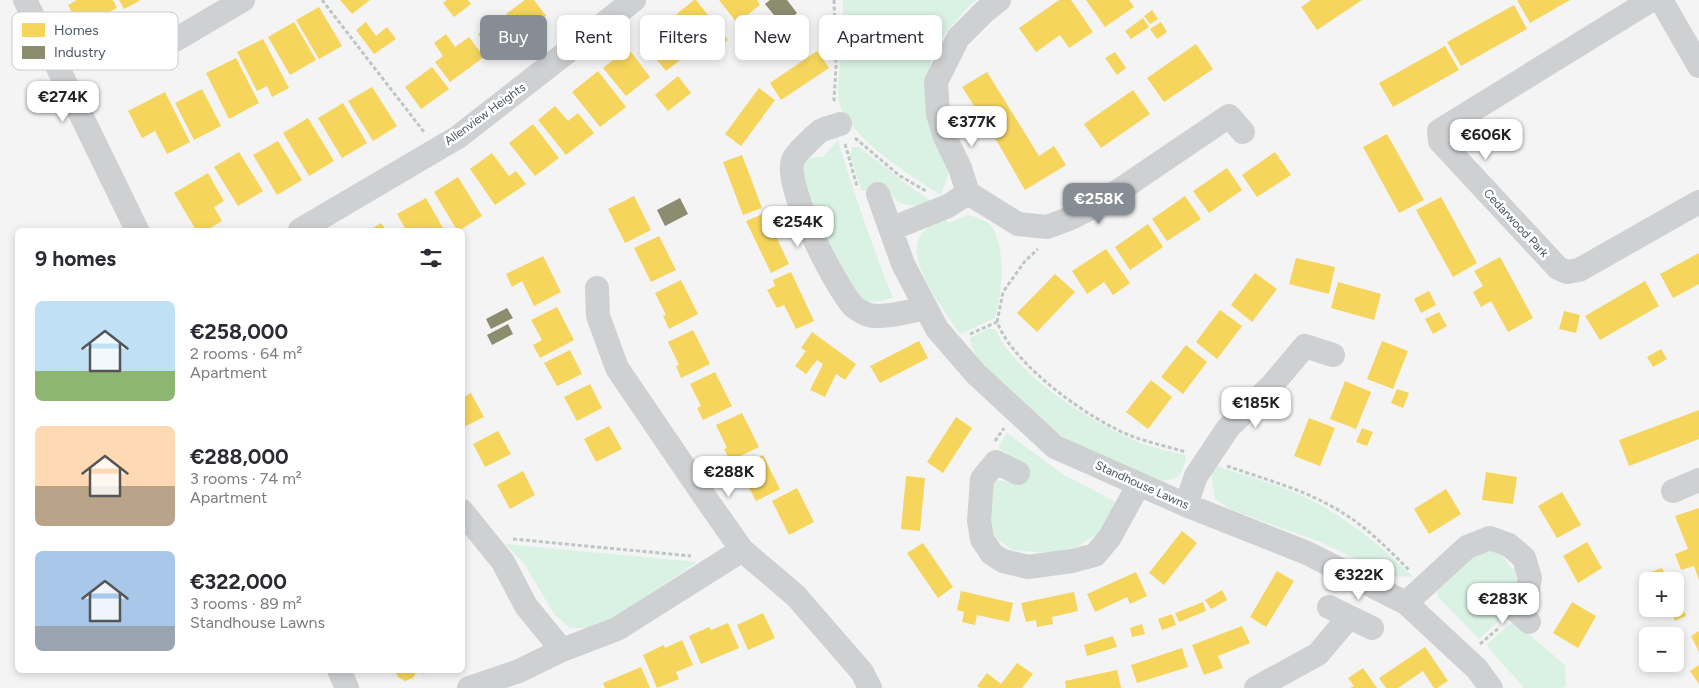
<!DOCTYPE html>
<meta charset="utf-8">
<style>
:root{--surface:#fff;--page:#f2f2f3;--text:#2b2b33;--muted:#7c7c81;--accent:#868d94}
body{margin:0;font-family:Figtree,sans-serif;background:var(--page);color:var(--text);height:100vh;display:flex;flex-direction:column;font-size:19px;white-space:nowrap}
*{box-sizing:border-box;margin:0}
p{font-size:16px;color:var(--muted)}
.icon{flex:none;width:28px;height:28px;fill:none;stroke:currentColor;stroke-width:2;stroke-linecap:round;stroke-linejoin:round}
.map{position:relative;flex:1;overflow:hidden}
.drawer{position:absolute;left:15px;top:228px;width:450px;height:445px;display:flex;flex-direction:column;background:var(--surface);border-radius:8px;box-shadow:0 2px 8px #0003}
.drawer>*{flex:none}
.guide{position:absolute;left:480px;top:15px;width:475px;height:45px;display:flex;gap:10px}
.controls{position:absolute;left:1639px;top:572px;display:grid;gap:10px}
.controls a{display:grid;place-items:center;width:45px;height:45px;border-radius:8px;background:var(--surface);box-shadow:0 2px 8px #0003;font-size:25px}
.price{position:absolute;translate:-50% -42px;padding:0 11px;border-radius:10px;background:#fff;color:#222;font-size:16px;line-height:32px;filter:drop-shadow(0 1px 2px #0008)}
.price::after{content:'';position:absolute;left:50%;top:30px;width:15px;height:11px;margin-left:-8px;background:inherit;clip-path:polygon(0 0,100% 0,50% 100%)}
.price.on{background:var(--accent);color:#fff}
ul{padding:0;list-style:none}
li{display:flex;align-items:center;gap:15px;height:125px;padding:0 20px}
li span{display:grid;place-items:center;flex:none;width:140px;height:100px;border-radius:8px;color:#555}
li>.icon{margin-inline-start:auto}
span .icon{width:60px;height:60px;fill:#fffc;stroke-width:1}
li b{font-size:21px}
h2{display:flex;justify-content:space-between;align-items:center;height:60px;padding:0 20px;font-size:21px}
.pill{padding:0 18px;border-radius:8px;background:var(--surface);box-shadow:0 2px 8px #0003;font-size:18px;line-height:45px}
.pill.on{background:var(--accent);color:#fff}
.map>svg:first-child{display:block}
.green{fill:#d9f2e3}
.homes{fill:#f6d55c}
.industry{fill:#8c8c6e}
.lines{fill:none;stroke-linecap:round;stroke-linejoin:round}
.path{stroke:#bcc7c4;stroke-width:3;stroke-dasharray:4 2.5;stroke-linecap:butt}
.minor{stroke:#ced0d2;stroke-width:24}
.labels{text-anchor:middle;stroke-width:5;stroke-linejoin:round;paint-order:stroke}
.street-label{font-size:12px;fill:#4a5661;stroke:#fff}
.key{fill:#fff;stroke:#c9ccd0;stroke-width:1}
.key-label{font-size:14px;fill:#4a5661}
</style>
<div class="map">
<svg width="1699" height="688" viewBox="0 0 1699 688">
<rect width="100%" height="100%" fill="#f4f4f4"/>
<path class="green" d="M843 0H977L969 6 944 35 932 57 927 79 925 102 933 126 947 160 948 175 941 195C911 176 841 133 838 96 837 87 839 75 840 66 842 48 842 30 843 12Z
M838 140C854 194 872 246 893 298 884 300 872 304 863 299 859 297 853 289 851 285 842 270 800 183 802 169 804 159 814 156 823 157Z
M852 147H859L909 186 933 202C921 206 906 208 895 199 891 196 889 189 887 185L862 191 850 156Z
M968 215C975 217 983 219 989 224 994 228 996 235 998 241 1005 268 1001 292 995 318L960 334C946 314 909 265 918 241 922 229 933 223 943 218L949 223Z
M987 329H995C999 336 1002 343 1007 349 1035 386 1089 420 1131 439 1148 447 1168 451 1186 455L1185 463 1179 476 1162 482C1142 473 1122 465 1102 456 1093 452 1083 449 1074 444 1051 431 969 364 970 338Z
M1007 433 1064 475 1118 503 1101 531 1077 547 1048 553 1013 550 997 539 987 524 990 484 997 480 1017 483 1027 466 998 448Z
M1216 466C1251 477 1288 487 1320 505 1355 524 1385 550 1413 577L1392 576 1318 541 1232 510 1215 499 1211 475Z
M505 544 697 562 625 610 594 628H570L554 614 524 563Z
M1493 546 1507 554 1503 557 1512 569 1517 567 1519 589 1510 591 1499 586 1490 600 1506 614 1479 639 1438 597 1437 592 1440 580 1477 551Z
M1513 621 1565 665 1566 686 1562 688H1524L1486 645Z"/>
<path class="homes" d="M77 0H113L117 8 80 27 68 5Z
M119 0H141L124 9Z
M340 0H370L352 14Z
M447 0H468L471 4 454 17 443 3Z
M525 0H534L546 16 521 34 506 14Z
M694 0H696L728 40 717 50 712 43 701 52 673 17Z
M719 0H757L760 5 737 23Z
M1059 0H1071L1093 32 1069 48 1060 35 1036 52 1019 28Z
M1086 0H1129L1134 7 1105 27Z
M1311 0H1362L1317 30 1301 7Z
M1517 0H1570L1530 23Z
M1514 5 1527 29 1461 66 1447 42Z
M319 7 342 46 319 59 296 20Z
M1152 10 1158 19 1150 24 1144 16Z
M503 15 518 36 493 54 478 34Z
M1143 18 1149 27 1131 39 1125 31Z
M668 20 692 51 666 71 641 41Z
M294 22 316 60 290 75 268 37Z
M366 22 376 36 387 27 396 39 374 54 356 30Z
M1161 22 1167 32 1157 39 1150 29Z
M446 34 455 47 469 37 484 57 450 82 435 62 443 56 434 43Z
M263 39 289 88 272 97 267 86 257 91 237 52Z
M1196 44 1213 69 1164 102 1147 78Z
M1445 46 1459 70 1393 107 1379 83Z
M628 48 650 77 626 96 603 68Z
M817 51 829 68 781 100 770 83Z
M1115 52 1126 68 1117 75 1105 58Z
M236 58 259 103 229 119 206 73Z
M432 67 449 89 421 109 405 87Z
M598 71 626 107 600 127 572 92Z
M987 72 1039 156 1054 146 1066 165 1025 190 995 138 962 87Z
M678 76 691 93 668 111 655 95Z
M372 87 397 126 373 141 348 101Z
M759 88 775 100 741 146 725 134Z
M202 89 221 126 194 140 175 103Z
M1133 90 1150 114 1101 148 1084 124Z
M165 92 190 142 167 154 155 131 142 138 128 111Z
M343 103 367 143 342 158 318 118Z
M555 106 568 121 578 113 594 133 566 155 538 120Z
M308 118 334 161 309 176 283 133Z
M533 124 559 158 535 176 509 143Z
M1387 134 1424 200 1399 213 1363 147Z
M278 141 302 180 277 195 253 155Z
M239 152 263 191 238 206 214 167Z
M1275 152 1291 175 1257 197 1242 175Z
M492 153 509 176 516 171 526 184 495 205 470 169Z
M742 155 762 208 743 215 723 162Z
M1227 168 1242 190 1209 213 1193 191Z
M208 173 224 201 214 207 222 221 207 230H196L174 193Z
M458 177 482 216 460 230H457L434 192Z
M634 196 651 230 625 243 608 209Z
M1185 196 1201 219 1167 241 1152 219Z
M1441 197 1477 263 1453 277 1416 210Z
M426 198 444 230H406L397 214Z
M765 213 789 264 771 273 746 221Z
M381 223 386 230H370Z
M1148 224 1163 247 1130 270 1115 247Z
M659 236 676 270 651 282 634 248Z
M1106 249 1130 283 1113 295 1104 282 1087 294 1072 271Z
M1699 253V284L1673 298 1660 274Z
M543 256 561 292 534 306 522 281 512 287 506 274Z
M1500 257 1533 318 1508 332 1491 301 1481 307 1473 292 1483 286 1474 271Z
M1296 258 1335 267 1329 294 1289 284Z
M791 272 814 321 796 329 784 305 777 308 767 290 775 286 773 280Z
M1255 273 1277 289 1252 322 1231 305Z
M1055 274 1075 292 1037 332 1017 313Z
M681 280 698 314 669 329 663 316 666 315 655 293Z
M1645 281 1659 306 1600 340 1585 316Z
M1338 282 1381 294 1374 320 1331 308Z
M1429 291 1436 305 1421 313 1414 299Z
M557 307 574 340 540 358 533 345 542 340 531 320Z
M1220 310 1242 326 1217 359 1196 342Z
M1564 311 1580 315 1576 333 1559 329Z
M1439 312 1447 326 1433 334 1425 319Z
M693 330 710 364 681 378 676 366 679 365 668 342Z
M812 332 856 364 845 380 836 374 825 397 810 390 823 364 817 360 806 374 795 366 806 351 801 348Z
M919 341 928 358 880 383 870 366Z
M1382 341 1408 351 1393 389 1367 379Z
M1186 345 1207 362 1183 394 1161 377Z
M1661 349 1667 359 1653 367 1647 357Z
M570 350 582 374 557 386 544 363Z
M715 372 732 406 703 420 697 408 701 406 690 384Z
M1151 380 1172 397 1148 429 1126 412Z
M1345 381 1371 392 1356 429 1330 419Z
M590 384 602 408 577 421 564 397Z
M1397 389 1409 393 1403 408 1391 403Z
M471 393 484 417 462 428V398Z
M1699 410V439L1629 466 1619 440Z
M742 413 759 447 730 461 724 449 727 448 716 425Z
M956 417 972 428 943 473 927 462Z
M1309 418 1335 428 1320 466 1294 456Z
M609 426 622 449 596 462 584 439Z
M1362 428 1373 432 1367 446 1356 442Z
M498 431 511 454 485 467 473 444Z
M763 455 780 489 756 501 745 480 741 482 735 469Z
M523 471 535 495 510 509 497 485Z
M1486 472 1517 477 1513 504 1482 500Z
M906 476 925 478 920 531 901 529Z
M797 488 814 522 789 535 772 501Z
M1446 489 1461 514 1429 534 1414 509Z
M1562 492 1581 525 1557 538 1538 506Z
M1699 508V580L1694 566 1681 570 1675 554 1688 549 1675 516Z
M1182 531 1197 543 1164 585 1149 573Z
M1587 542 1602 568 1578 583 1563 556Z
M923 543 953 587 938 598 907 553Z
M1662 568 1666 577 1656 581 1651 572Z
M1277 571 1294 581 1266 627 1250 617Z
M1136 572 1147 596 1130 604 1127 597 1095 612 1087 594Z
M1222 590 1227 600 1211 609 1205 600Z
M961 591 1013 603 1009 622 977 615 975 625 962 622 964 612 957 610Z
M1074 592 1078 611 1052 617 1053 624 1037 627 1036 620 1026 622 1021 603Z
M1678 596 1686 616 1675 621 1670 609H1675V598Z
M1203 602 1206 611 1179 622 1175 613Z
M1572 602 1596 616 1578 648 1553 633Z
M763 613 775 638 748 650 737 625Z
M1172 614 1176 625 1162 630 1158 619Z
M728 623 739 648 701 664 689 636 709 627 711 630Z
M1142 624 1145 634 1132 637 1130 628Z
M1242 626 1250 643 1218 656 1223 668 1204 675 1192 645Z
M1699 631V652L1691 636Z
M1113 636 1117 647 1087 656 1084 645Z
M682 640 693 665 676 672 679 679 657 688 643 655 664 645 665 648Z
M1425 647 1448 681 1437 688H1434L1423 671 1398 688H1386L1379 678Z
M1182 648 1188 667 1137 683 1131 665Z
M1017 663 1033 674 1022 688H980L977 686 987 673 1001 684Z
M1699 665V684L1690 671Z
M641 667 650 688H605L603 683Z
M1363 668 1377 688H1350L1354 686 1348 678Z
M395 670H425L424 674 417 671 413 678 405 681 398 677Z
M1117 670 1121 688H1066L1065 681Z"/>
<path class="industry" d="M770 0H787L797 13 782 25 765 4Z
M680 198 688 214 665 226 657 210Z
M507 308 513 318 491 329 486 319Z
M508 324 513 334 492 345 487 335Z"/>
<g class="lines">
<path class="path" d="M322 0 424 132
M834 0 836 67 834 99 835 104
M855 138 900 176 926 191
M845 144 857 186
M997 322 1003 292 1025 261 1038 249
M970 334 997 322C1014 366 1091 421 1134 437 1151 443 1169 447 1186 452
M995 441 1004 428
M1227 466C1267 480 1310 491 1346 515 1370 530 1390 551 1410 571
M513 539 691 556
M1480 644 1500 627"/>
<path class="minor" d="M25 0 137 230
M1651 0 1439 131 1440 141 1558 268 1567 272 1579 270 1699 202
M1661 0 1699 66
M160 49 243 0
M840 124C833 127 824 128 819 132 813 137 795 154 793 160 783 185 835 286 853 306 856 309 862 312 866 314 881 320 909 311 926 308
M968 193 1018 224 1047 227 1071 218 1102 202 1229 116 1243 132
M878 194 903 264 937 329 976 374 1055 447 1186 505 1307 553 1406 603 1477 669 1491 688
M891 229 948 206 968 193 960 168 945 137 938 114 936 82 958 38 985 11 999 0
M300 230 458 137 634 0
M597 288 598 316 617 368 702 493 742 550 796 596 862 672 870 688
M1018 473 996 462 982 479 979 521 982 539 992 554 1003 561 1028 567 1072 561 1095 555 1110 537 1139 484
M1673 491 1699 480
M1186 505 1196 476 1228 428 1272 385 1305 346 1333 355
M462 511 503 562 526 606 562 650
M1498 599 1517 611 1529 622
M1406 603 1467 547 1490 538 1509 545 1524 558 1530 578 1527 595 1517 611
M1329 607 1372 628
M339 670 347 688
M469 688 519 671 562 650 617 629 742 550
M1256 688 1318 654 1349 617"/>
</g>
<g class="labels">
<g class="street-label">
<text transform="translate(485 114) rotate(-36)" y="4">Allenview Heights</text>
<text transform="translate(1516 223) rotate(47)" y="4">Cedarwood Park</text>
<text transform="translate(1142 485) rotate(24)" y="4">Standhouse Lawns</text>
</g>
</g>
<rect x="12" y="12" width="166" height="58" rx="8" class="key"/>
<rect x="22" y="23" width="23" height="14" fill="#f6d55c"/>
<rect x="22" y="46" width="23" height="13" fill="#8c8c6e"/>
<g class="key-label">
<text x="54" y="35">Homes</text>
<text x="54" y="57">Industry</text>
</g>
</svg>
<div class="controls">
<a>+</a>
<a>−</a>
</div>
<b class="price" style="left:63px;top:123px">€274K</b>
<b class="price" style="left:972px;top:148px">€377K</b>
<b class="price" style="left:1486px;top:161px">€606K</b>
<b class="price on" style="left:1099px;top:225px">€258K</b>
<b class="price" style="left:798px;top:248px">€254K</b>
<b class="price" style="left:1256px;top:429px">€185K</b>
<b class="price" style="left:729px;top:498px">€288K</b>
<b class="price" style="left:1359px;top:601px">€322K</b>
<b class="price" style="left:1503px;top:625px">€283K</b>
<div class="guide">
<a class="pill on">Buy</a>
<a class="pill">Rent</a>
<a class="pill">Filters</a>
<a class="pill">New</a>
<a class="pill">Apartment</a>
</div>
<section class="drawer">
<h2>9 homes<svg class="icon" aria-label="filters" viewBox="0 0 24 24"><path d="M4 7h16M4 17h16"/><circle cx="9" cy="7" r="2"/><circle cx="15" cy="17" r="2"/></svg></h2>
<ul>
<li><span style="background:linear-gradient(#bfe0f5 70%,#8fb573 0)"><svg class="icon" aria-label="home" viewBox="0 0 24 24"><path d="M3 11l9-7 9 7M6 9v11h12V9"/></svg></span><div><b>€258,000</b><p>2 rooms · 64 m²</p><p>Apartment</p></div></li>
<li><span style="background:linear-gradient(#ffd9b3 60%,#b9a48a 0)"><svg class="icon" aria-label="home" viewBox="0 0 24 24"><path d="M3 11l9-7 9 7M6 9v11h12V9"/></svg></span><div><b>€288,000</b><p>3 rooms · 74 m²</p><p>Apartment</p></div></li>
<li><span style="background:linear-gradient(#a9c7e8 75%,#9aa5b1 0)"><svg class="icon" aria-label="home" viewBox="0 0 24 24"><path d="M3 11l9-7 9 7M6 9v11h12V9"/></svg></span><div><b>€322,000</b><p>3 rooms · 89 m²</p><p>Standhouse Lawns</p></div></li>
</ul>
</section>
</div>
